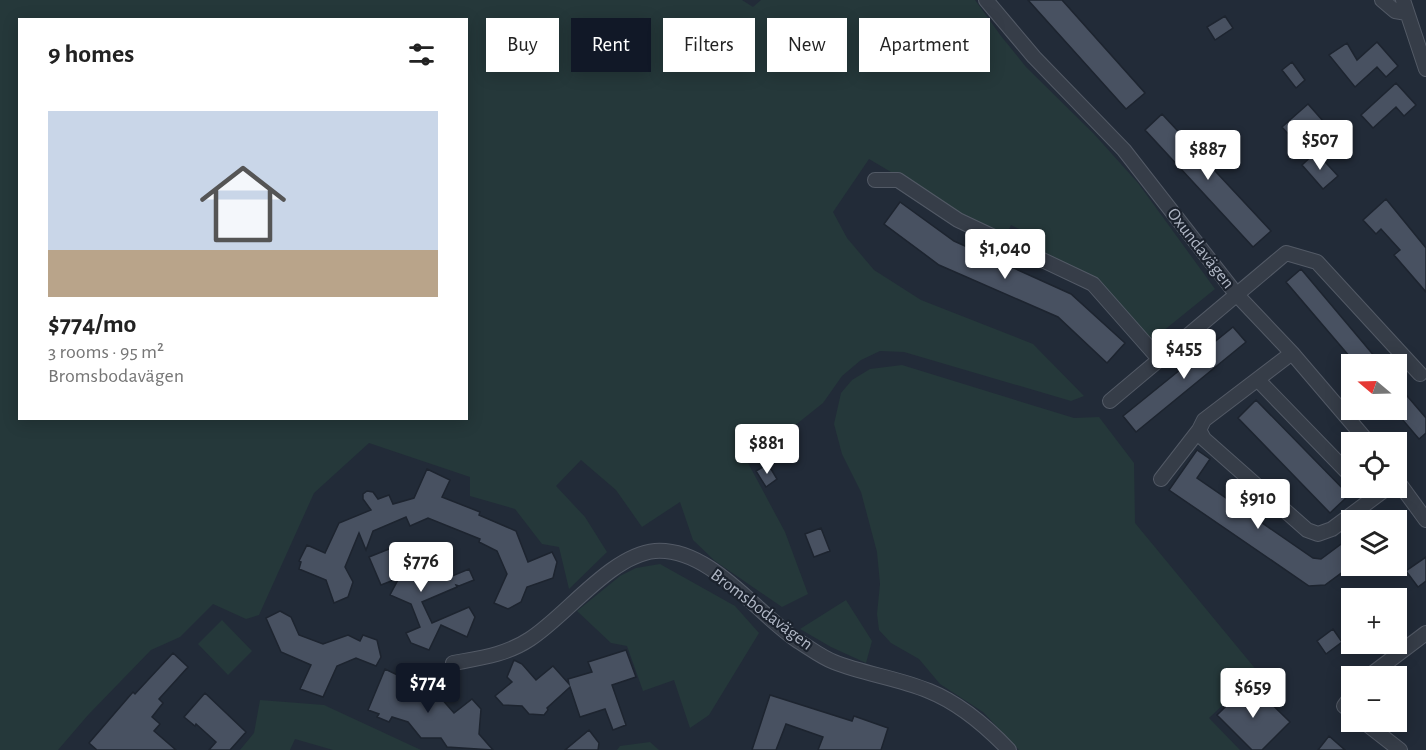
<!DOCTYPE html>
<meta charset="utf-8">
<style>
:root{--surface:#fff;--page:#f2f2f2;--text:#222;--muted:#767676;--line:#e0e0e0;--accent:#111827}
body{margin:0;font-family:"Alegreya Sans",sans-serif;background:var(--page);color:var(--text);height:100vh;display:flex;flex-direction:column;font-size:22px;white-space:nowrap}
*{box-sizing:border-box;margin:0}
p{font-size:20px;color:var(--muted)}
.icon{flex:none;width:33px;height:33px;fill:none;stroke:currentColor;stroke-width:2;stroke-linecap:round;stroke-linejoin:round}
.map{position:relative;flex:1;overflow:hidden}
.drawer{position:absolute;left:18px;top:18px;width:450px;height:402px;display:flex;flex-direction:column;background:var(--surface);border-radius:0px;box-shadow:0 3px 15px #0003}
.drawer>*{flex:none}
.hud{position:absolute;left:486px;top:18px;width:570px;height:54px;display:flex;gap:12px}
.needle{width:39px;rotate:289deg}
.fabs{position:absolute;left:1341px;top:354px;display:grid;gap:12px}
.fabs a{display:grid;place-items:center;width:66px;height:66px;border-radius:0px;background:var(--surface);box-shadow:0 3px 15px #0003;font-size:30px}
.price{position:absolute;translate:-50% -51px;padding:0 14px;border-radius:6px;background:#fff;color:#222;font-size:20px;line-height:39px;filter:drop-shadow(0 2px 3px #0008)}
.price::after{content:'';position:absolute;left:50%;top:36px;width:18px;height:14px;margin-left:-9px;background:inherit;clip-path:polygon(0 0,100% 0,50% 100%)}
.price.on{background:var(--accent);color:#fff}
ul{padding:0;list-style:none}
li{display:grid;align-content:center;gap:12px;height:318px;padding:0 30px}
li+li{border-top:2px solid var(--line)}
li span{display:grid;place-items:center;height:186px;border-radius:0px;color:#555}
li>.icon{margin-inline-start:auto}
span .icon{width:108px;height:108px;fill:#fffc;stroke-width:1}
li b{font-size:26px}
h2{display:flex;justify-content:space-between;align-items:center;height:72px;padding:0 30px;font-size:26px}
.chip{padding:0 21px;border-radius:0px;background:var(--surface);box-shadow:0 3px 15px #0003;font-size:21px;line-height:54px}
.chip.on{background:var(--accent);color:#fff}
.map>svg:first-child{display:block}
.green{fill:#25383a;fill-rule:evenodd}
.building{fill:#485161;stroke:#1d242f;stroke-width:1.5}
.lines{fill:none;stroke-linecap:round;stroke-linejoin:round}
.minor-casing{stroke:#535a66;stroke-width:16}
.minor{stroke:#363d48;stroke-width:14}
.labels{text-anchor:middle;stroke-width:4.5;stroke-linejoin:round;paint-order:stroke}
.street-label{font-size:18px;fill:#b0b7c5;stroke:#1b222d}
</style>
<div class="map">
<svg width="1426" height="750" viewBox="0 0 1426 750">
<rect width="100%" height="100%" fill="#222b38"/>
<path class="green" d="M0 0H742L753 7 761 0H975L1001 36 1026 67 1094 134 1138 183 1215 289 1152 340 1096 280 1036 250 1041 240 1011 225 1006 235 962 214 869 159 833 212 847 238 874 270 921 300 1033 344 1084 396 1071 401 904 352 880 351 861 360 842 376 823 403 748 463 785 532 808 594 782 607 715 561 693 540 680 502 642 527 616 490 581 460 556 486 585 517 607 552 569 589 559 547 542 544 515 509 470 496V477L369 443 314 493 259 615 246 619 213 604 180 637 151 650 88 715 58 750H0ZM20 20H466V418H20Z
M902 365 1074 418 1099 417 1134 463 1135 523 1258 672 1209 718 1240 750H1019L983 712 940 684 919 659 891 643 879 630 877 614 880 584 877 552 861 492 842 454 834 424 841 393 852 380 870 369Z
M660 564 735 606 759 633 709 715 690 728 674 680 643 691 627 646 611 643 577 611 620 576 636 568Z
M846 600 872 641 866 663 831 647 800 629Z
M222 620 252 651 228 675 198 644Z
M260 700 324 705 421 750H333L295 739 290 750H240L254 733Z
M650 742 659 750H617L620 746Z"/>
<path class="building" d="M1028 0H1062L1145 93 1126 109Z
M1225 16 1233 28 1215 40 1207 27Z
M1377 42 1398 66 1386 77 1377 67 1355 87 1329 55 1347 43 1357 60Z
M1292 62 1305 80 1296 88 1282 70Z
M1396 83 1416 105 1404 116 1396 107 1373 128 1361 115Z
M1308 104 1323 121 1297 144 1282 127Z
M1162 114 1271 231 1253 247 1145 130Z
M1316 152 1338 176 1323 189 1302 165Z
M1386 199 1426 248V292L1394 255 1400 250 1381 229 1376 234 1363 220Z
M900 202 954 241 1071 294 1125 343 1107 363 1058 317 939 265 884 224Z
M1301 269 1381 364H1356L1286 282Z
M1233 327 1246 342 1136 432 1123 416Z
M1396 383 1426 418V433L1419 439 1396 412Z
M1256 400 1349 495 1330 513 1238 418Z
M1197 450 1210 459 1197 478 1313 558 1321 559 1352 536V565L1325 585 1309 586 1169 490Z
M768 464 777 479 766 487 756 471Z
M427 469 450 480 442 497 480 512 479 515 516 531 528 562 552 552 557 562 553 578 527 587 521 602 508 609 494 603 507 574 497 551 479 542 480 539 428 518 410 526 406 517 373 531 366 550 359 533 345 567 353 582 348 597 334 603 326 580 299 569 301 562 299 561 307 545 325 553 339 523 371 510 363 499V494L367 491 373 492 378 499 389 495 393 504 414 498Z
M821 528 830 551 814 557 805 534Z
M404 543 414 564 445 579 469 569 474 580 459 586 456 585 457 587 422 602 432 623 469 607 475 617 467 637 441 625 429 650 411 643 406 633 420 627 411 604 390 595 399 578 381 585 369 557Z
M1426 557V581L1418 587 1406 571Z
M280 611 291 617 299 635 323 644 348 635 360 641 363 635 377 640 381 657 376 666 356 658 337 666 323 697 300 689 311 665 281 652 266 618Z
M1333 629 1342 642 1326 654 1317 641Z
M626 650 636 677 612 685 626 725 613 730 605 709 580 717 570 687 547 708 548 710 544 715 529 714 522 706 503 705 495 696 512 682 507 677 514 660 522 664 536 680 553 666 569 684 568 679 592 672 588 662Z
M173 653 188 667 159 699 163 703 152 717 160 724 154 731 176 750H97L89 743 133 692 135 694Z
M385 669 408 680 405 687 431 697 433 693 440 697 454 713 472 699 481 709 479 734 493 750 447 747 441 738H421L408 722 392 717 389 722 377 717 379 714 368 710Z
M1250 683 1290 722 1262 750H1252L1217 715Z
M205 693 246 732 230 750H209L216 742 196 724 195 726 184 717Z
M770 695 852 721 854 716 888 728 881 750H818L823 737 786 724 776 750H752Z
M589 730 599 743 598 750H565Z
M1329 736 1345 750H1318Z"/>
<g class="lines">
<g class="minor-casing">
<path id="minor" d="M986 0 1034 57 1124 150 1237 295 1292 353 1368 442
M1382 0 1395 11 1407 13
M1403 0 1426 69
M875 180H898L958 220 1093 284 1160 360
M1292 353 1204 420 1199 430 1204 439 1307 530 1318 534 1332 529 1387 488
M1258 380 1352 477
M1110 401 1286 253 1317 262 1420 374
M1161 479 1199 430
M1396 479 1426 520
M1362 488 1372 499
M453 663C480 658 506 655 530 639 566 616 611 555 655 551 710 547 757 614 798 641 810 648 821 657 834 662 864 674 898 678 929 691 959 703 987 727 1009 750
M1369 676 1426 633
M1352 695 1344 706 1352 712
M1364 722 1400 750"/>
</g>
<use href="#minor" class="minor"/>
</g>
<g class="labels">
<g class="street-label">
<text transform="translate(1201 248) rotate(52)" y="6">Oxundavägen</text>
<text transform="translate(762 609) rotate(37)" y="6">Bromsbodavägen</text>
</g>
</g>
</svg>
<div class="fabs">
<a><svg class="needle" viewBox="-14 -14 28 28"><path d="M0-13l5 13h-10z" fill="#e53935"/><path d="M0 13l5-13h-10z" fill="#767676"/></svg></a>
<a><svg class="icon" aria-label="locate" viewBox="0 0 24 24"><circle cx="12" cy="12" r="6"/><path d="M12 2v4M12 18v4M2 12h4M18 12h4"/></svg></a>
<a><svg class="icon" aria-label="layers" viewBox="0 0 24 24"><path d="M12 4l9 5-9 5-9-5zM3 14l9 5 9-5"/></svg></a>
<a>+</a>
<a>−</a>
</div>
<b class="price" style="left:1320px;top:171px">$507</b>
<b class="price" style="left:1208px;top:181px">$887</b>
<b class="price" style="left:1005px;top:280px">$1,040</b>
<b class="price" style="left:1184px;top:380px">$455</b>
<b class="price" style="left:767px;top:475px">$881</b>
<b class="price" style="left:1258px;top:530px">$910</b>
<b class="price" style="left:421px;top:593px">$776</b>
<b class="price on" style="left:428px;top:714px">$774</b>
<b class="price" style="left:1253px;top:719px">$659</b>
<div class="hud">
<a class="chip">Buy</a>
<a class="chip on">Rent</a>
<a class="chip">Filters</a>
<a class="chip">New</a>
<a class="chip">Apartment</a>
</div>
<section class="drawer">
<h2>9 homes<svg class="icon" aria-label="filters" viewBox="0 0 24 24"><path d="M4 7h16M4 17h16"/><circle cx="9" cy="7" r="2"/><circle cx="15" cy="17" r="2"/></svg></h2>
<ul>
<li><span style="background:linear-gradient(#c9d6e8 75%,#b9a48a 0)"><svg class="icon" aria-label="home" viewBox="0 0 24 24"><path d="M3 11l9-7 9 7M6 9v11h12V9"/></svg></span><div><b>$774/mo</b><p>3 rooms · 95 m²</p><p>Bromsbodavägen</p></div></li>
</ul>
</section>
</div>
